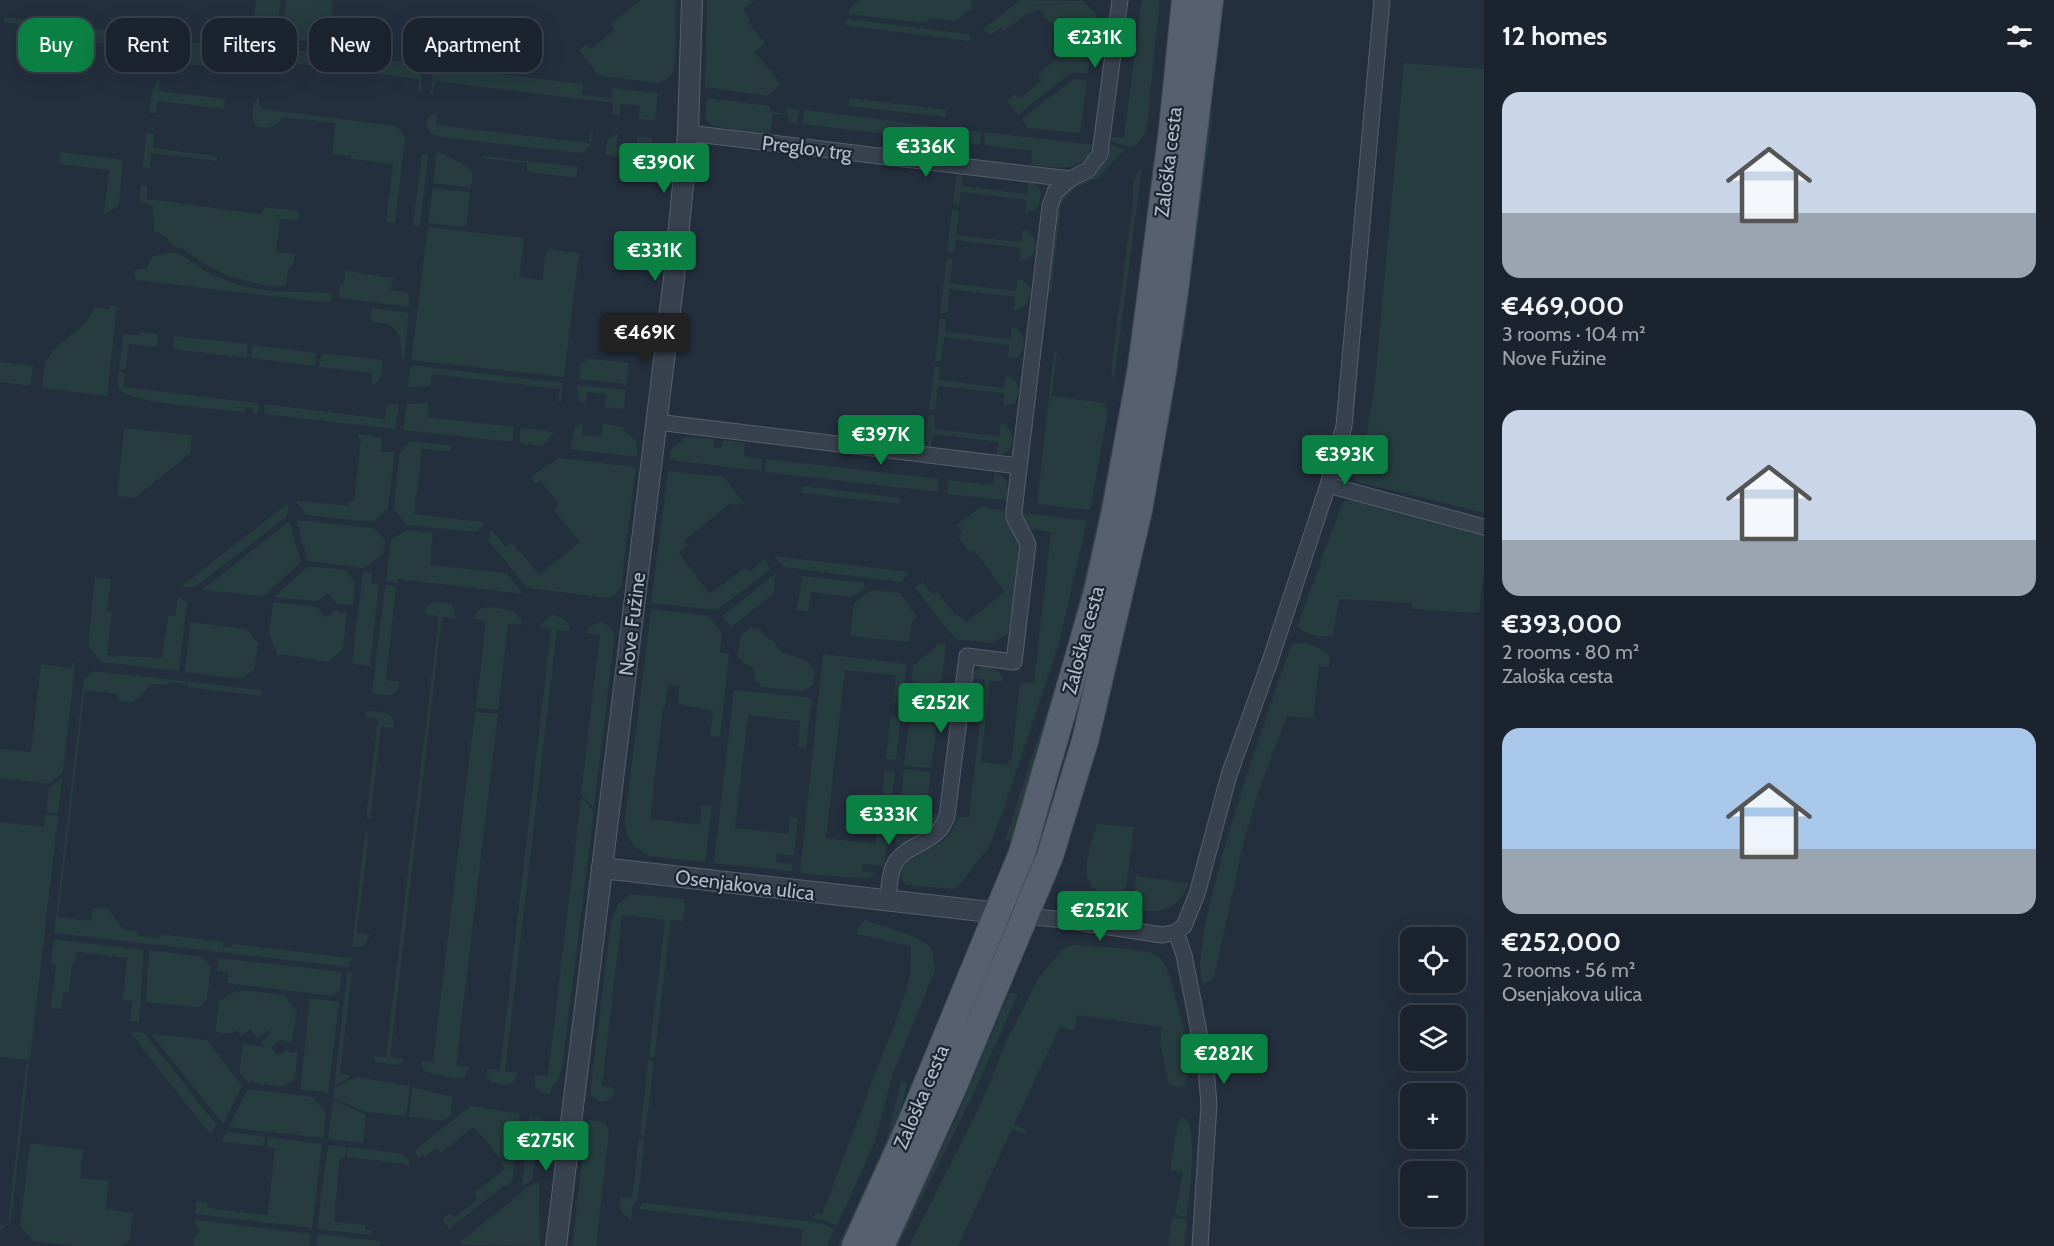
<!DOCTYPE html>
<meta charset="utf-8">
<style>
:root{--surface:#1b232e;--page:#282f3a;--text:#f1f3f6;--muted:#a0a4aa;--line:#39404a;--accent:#0b8043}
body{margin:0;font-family:Cabin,sans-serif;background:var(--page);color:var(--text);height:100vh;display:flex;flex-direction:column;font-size:22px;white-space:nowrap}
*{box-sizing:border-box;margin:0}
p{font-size:20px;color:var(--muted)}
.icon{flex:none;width:33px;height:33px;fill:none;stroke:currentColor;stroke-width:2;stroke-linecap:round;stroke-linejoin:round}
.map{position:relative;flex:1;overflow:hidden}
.sheet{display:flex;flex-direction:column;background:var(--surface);width:570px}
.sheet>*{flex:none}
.banner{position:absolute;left:18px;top:18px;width:570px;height:54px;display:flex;gap:12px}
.controls{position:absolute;left:1400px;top:927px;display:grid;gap:12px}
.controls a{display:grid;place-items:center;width:66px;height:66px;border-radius:12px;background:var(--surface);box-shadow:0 6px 24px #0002,0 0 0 2px var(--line);font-size:30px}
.price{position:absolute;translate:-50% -51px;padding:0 14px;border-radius:6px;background:var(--accent);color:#fff;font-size:20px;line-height:39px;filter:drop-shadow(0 2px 3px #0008)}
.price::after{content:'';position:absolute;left:50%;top:36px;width:18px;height:14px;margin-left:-9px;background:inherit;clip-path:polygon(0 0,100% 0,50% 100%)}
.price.on{background:#222;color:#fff}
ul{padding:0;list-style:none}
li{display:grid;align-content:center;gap:12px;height:318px;padding:0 18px}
li span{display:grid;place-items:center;height:186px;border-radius:18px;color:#555}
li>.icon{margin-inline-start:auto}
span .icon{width:108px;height:108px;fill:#fffc;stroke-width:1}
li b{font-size:26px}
h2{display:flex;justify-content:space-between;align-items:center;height:72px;padding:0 18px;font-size:26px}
.pill{padding:0 21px;border-radius:18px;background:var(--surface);box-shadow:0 6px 24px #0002,0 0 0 2px var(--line);font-size:21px;line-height:54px}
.pill.on{background:var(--accent);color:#fff}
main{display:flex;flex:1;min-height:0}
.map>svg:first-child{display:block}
.green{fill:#263c3f}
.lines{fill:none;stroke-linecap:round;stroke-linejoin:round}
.minor-casing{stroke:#565f6c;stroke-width:17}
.tertiary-casing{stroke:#565f6c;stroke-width:22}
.primary-casing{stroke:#414a57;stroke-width:28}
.minor{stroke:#38414e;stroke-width:15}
.tertiary{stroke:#38414e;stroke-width:20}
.primary{stroke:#56606e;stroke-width:26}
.labels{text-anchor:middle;stroke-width:4.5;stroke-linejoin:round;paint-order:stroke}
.street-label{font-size:20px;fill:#b4bcc9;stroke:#1d2633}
</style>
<main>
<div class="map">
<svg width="1484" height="1246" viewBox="0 0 1484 1246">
<rect width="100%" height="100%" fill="#242f3e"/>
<path class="green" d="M256 0H281L277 26 263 37 252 35Z
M286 0H333L329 37 385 44V50L292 40 283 27Z
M640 0H676L675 66 672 75 660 83 599 76 579 50 587 44 591 49 615 30 611 24Z
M707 0H755L744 8V11L750 20 748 22 765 43 755 52 781 84 767 96 705 87Z
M860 0H972L971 9 955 21 930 18 926 23 848 14 852 6Z
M1020 0 1084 1 1096 15 1088 74 1072 72 1018 115 1007 101 1015 94 1017 97 1021 98 1042 80 1038 74 1070 48 1040 10 1037 9 1029 15 1027 14 1004 31 1001 27 991 35 982 30Z
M1142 0H1160L1146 133 1134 147H1128L1111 141 1112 137 1124 138Z
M5 17 144 35 142 59 125 58 107 44 30 35 31 25 4 22Z
M848 19 968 34 971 39 968 41 844 25Z
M169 39 249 49 254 45 274 48 285 75 156 61C157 50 158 43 169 39Z
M442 43 470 46 469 60 441 57Z
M283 49 412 63 422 77 421 92H418L419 79 290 63 288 71Z
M1404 63 1484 69V513L1358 482 1350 470 1352 451 1364 454 1375 382Z
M434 66 583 84 582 95 611 98 613 88 658 93 655 121 639 119 640 106 621 104 619 116 613 114V103L435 81 433 94H430Z
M159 79V91L225 99 224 109 158 101 156 113H150L152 91Z
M1074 79 1087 81 1080 133 1028 128 1021 119Z
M258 97 261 109 396 126 405 137 395 223 386 222 393 164 351 159V156L332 154 335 123 282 117C276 127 268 130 256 126 251 117 251 105 258 97Z
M707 98 770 106V111L786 114 787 108 799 110 797 124 788 122V115L773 114 770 134 725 128 710 124 705 120Z
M850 98 946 110V117L849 106Z
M804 110 982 132 980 145 802 124Z
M1213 110 1183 341 1180 338 1209 111Z
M437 112 436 125 589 143 590 130 593 131C592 142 591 149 580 153L440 137 432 134 427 127 428 118Z
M985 132 1093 145C1084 175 1055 167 1031 165L1032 151 984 145Z
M146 133 154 134 153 148 217 156V161L151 153 150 168 143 167Z
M615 134H618L616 146 636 148 637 136 652 138 650 161 605 155 607 141Z
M1111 144 1124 150 1098 178 1075 188 1061 204 1051 293H1048C1050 275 1055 207 1062 196 1068 187 1076 186 1085 181 1101 174 1107 160 1111 144Z
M437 151 467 166 473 173 471 188 433 183Z
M60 152 123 160 119 205 104 215 109 170 59 164Z
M422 154 428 155 420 226 413 225Z
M482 156 578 167 576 178 527 172V163L481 158Z
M1153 161 1155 162 1126 388 1123 389 1139 280Z
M1142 168 1114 381 1111 368 1133 201C1132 187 1132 178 1142 168Z
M960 174H963L962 186 1027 194 1029 181C1044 186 1044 200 1034 211L1025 213 1027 200 961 192 959 205 953 204 956 177Z
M141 185 147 186V199L262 214 263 207 299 211 298 220 280 219 276 252 295 254 293 264 288 269 286 286H268L231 277 204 264 181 248 172 245 167 238 154 231 153 205 139 202Z
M433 188 470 192 466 227 428 223Z
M952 210H959L956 235 1021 242 1023 229C1042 237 1040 259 1019 261L1021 248 956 240 954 253 947 252Z
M428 227 524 238 519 277 542 280 547 249 579 253 564 377 411 360Z
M171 253 180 254 212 275 242 286 271 291 332 293 330 303 136 280 134 270 147 268 152 256Z
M947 258 953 259 950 283 1016 291 1018 278 1025 282 1030 288C1031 300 1026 308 1014 310L1015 297 950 289 947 313H940Z
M345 270 389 278 393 276 391 290 408 292 410 307 339 298 340 284H344Z
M111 305 117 306 107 396 42 388C43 377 43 364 50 355 63 337 86 330 94 307L108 309Z
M372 308 409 313 404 359 401 358C402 345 402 330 387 324 382 323 377 323 372 321L370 318Z
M940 318 946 319 945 332 1010 339 1012 326C1026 333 1028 347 1017 358H1008L1009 345 944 337 941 362 935 361Z
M141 332 158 334 157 347 129 344 125 370 119 369 123 334 140 335Z
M174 336 248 344 247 358 173 349Z
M252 345 316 353 315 366 251 358Z
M1054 351 1057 352 1052 396 1104 403 1108 412 1090 510 1037 504Z
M321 353 383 360 381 376 376 384 372 382V373L319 367Z
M585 358 629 363 626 384 579 379 581 361 585 362Z
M0 362 33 366 30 386 0 382Z
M411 365 563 383 561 402 558 401 560 389 432 374 430 386 408 387Z
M934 367H940L939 380 1004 388 1006 375C1020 380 1023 393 1013 404L1003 406 1004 393 938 386 935 411 929 410Z
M119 372 125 373 123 387 259 403 258 413H253V408L245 407 244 412C222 409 133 404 121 390 116 385 118 379 119 372Z
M578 385 626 390 624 409 605 407 606 394 587 392 585 404 577 398Z
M429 403 427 417 514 427 512 442 403 430 407 404Z
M265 404 385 419 387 405 399 404 395 429 264 414Z
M928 415H935L934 429 999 436 1001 423 1008 427 1012 434C1015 445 1009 454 997 455L998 442 933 434 931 447 928 446 926 439Z
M1118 419 1121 426 1098 543 1051 714 1011 840H1005L1066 652 1093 542Z
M583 422 582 435 601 437 603 424 624 427V432C636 436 638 445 637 457L570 449 575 427Z
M124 428 192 435 190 453 135 498 117 496Z
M521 428 555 432 542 446 519 443Z
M359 434 382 438 381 452H395L388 508 373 522 306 515 297 503V501L349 506 350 501H354L361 439 358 438Z
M683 437 714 439V447L721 448 723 440 745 443 744 456 763 459 761 471 669 460C670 450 672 446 682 442Z
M411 441 452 446 451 451 422 449 414 514 483 522 484 524 476 532 407 525 394 510 399 454Z
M559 458 636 467 621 587 615 594 607 598 527 588 488 540 491 530 506 547 513 543 539 575 580 542 553 509 559 504 540 480 535 484 530 477Z
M766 459 939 479 938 492 765 472Z
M668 471 724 477 743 502 737 506 730 503 684 541 688 545 679 553 710 594 744 568 750 572 764 559 771 569 717 610 651 603Z
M995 472 1005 478 1008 489 1006 500 947 494 948 480 993 485Z
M802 486 901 498 900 504 801 493Z
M1351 499 1484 533V573L1479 613 1412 609V603L1339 599 1333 636C1319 637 1308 636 1297 627L1340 509 1344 502Z
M288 503 287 516 195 587H181Z
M981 507 1005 511C1005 522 1016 533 1018 545 1020 568 1011 610 1008 634L992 643 955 639 915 588 923 582 932 594 938 592 956 616 957 614 966 622 1005 592 974 550 970 552 958 537 963 533 956 525Z
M1023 513 1087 521 1060 639 1003 811 988 849 958 887 954 889 906 885 901 878C900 855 933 851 946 838 952 832 955 825 957 817H969L985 680 972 678 974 672 983 666C994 668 1002 670 1003 682L990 681 981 762 1007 765 1012 757 1020 682 1034 683 1051 532 1031 529 1024 519Z
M296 520 373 528 385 540 383 555 363 568 308 561Z
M289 521 301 562 264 596 202 590Z
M407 530 433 533 430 565 507 573 523 594 398 579 397 583 386 581 391 540Z
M774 556 909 572 901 582 783 567Z
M308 566 346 570 355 583 353 605 337 604 328 593 318 601 274 597Z
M363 572 372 573 371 583 379 584 370 666 352 664Z
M776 573 773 594 731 627 722 616Z
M802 576 864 583V589L853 597 811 592 808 612 797 610Z
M95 577 111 579 107 611 112 612 107 655 162 658 168 616H175L178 596 187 602 179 671 101 662 88 645Z
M385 585 396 586 386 680 400 682 397 692 390 695 372 694Z
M872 590 900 593 917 617 912 621 910 642 850 636 854 603Z
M435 601 452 604 456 618 442 617 390 1057 403 1059 402 1063 397 1065 376 1062 373 1056 386 1057 438 623V616L425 614 427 606Z
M273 602 317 607 326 618 337 609 340 613 347 610 343 649 329 662 282 654 278 656 269 634Z
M487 607C501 609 520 607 522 625L508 624 498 710 476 708 486 621 473 619 478 610Z
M651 609 709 616 722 633 720 652 729 654 720 737 710 736 713 711 678 704 679 686 668 685 665 707H663L650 819 700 825 702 805 712 806 705 862 650 856C632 848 624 837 625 817Z
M553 615C562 616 568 622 570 631L557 630 505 1071 518 1073 513 1083 505 1086 491 1082 487 1076V1069L500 1070 551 629 539 627 546 619Z
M190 622 247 629 258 643 254 670 241 679 185 672Z
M600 622 604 623 615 633 594 808 581 794 600 635 586 633 588 627Z
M750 628 759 629 769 640H773L781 652 808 661 815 672 813 685 803 691 762 687 755 678 753 667 744 664 737 656 741 635Z
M940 643 946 644 938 713 910 711 914 681 911 680 913 666Z
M1299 643C1311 643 1322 648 1330 657L1329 667 1319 666 1313 719 1287 716 1258 793 1243 845 1214 978 1203 986C1183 946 1273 699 1291 645Z
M823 654 907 664 903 703 893 702 896 675 845 670 826 838 876 844 878 825 889 826 884 866 863 864 862 871 876 873 868 879 800 873Z
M72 661 75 665 63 772 49 784 0 778V749L31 752 41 664 71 668Z
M94 671 261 690V696L188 687V684L169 682 168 685 153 684 133 702 118 701V694L85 690 58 917 91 921 93 908 108 909 124 930 138 931V936L160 938 161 934 223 942V947H231L232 944 351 958 349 967 54 933 84 679Z
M734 690 812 698 806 748 798 747 800 721 748 715 735 828 788 834 790 817 798 818 794 855 776 854V862L792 864V871L714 863Z
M371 711C383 712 395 712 394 728L381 727 370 819 367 818V811L378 719 364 717 367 712Z
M475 712 498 714 456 1065 469 1067 465 1076 456 1079 426 1072 423 1069 420 1061 433 1062Z
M910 714 938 717 931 768 904 766Z
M891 716 901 717 896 760 886 759Z
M904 769 931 772 926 809 900 806Z
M885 771 895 772 890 811 880 810Z
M62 778 58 813 46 812 49 788Z
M581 797 594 811 562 1068 557 1083 551 1088 550 1094 542 1093 535 1086V1075L548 1076Z
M899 810 939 814C935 828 909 846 895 844Z
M45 814 58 816 30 1060 0 1057V822L44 827Z
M1097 824 1134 827 1124 905C1073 890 1085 864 1097 824Z
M365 833H369L357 933 370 935 364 946 352 947Z
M1136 876 1189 883C1178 911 1160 914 1133 909Z
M631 894 684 899 685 904 683 921 671 920 654 1058 649 1057 665 920 622 915 602 1086 615 1088 611 1099 602 1102 590 1095 611 922 618 904Z
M864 920 908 934 929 945 933 952 935 970 893 1073 875 1142 837 1226 821 1219H814L815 1213 822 1214 900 1009 910 976 911 946 857 934 858 928Z
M54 939 144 950 139 1022 130 1021 132 1001 123 1000 127 958 78 952 74 964H72L69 992H63L62 1009 51 1008 56 965 51 964Z
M1074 945C1092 946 1140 948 1156 955 1160 957 1163 961 1165 965 1172 979 1192 1058 1189 1073 1188 1077 1187 1078 1184 1081L1187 1085 1177 1088 1168 1083 1160 1041 1162 1027 1077 1015 1074 1031 1060 1027 1014 1124 1026 1130V1133L1024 1134 1012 1129 958 1246H909L978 1110 1007 1040 1039 977 1064 948Z
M149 950 203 957 211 967 207 999 199 1007 146 1002Z
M218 958 342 972 340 989 333 996 227 983 228 973 217 971Z
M347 972 352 973 340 1074 352 1076 334 1086Z
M236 990 238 993 243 990 284 995 297 1012 292 1042 280 1040 271 1047 278 1056 287 1050 290 1053 298 1052 295 1078 284 1087 255 1083 252 1080 248 1083 239 1072 243 1044 265 1047 262 1042 271 1034 268 1030 257 1038 251 1029 241 1036 237 1030 229 1034 215 1032 219 1001Z
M1009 993 1018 994 969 1103 898 1246H892L953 1125Z
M310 998 339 1002 328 1093 300 1089Z
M129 1031 144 1033 216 1124 215 1129 209 1133Z
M151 1034 207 1040 242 1086 223 1124Z
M648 1060 654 1061 645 1136 640 1135Z
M26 1064H29L11 1220 0 1232V1225H8Z
M356 1077 410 1086 406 1116 367 1112 334 1099V1088Z
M901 1081 907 1083 898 1121 845 1246H838L886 1142Z
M412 1087 452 1097 451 1115 443 1121 409 1117Z
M248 1089 313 1097 326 1113 323 1138 229 1127Z
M333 1100 366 1115 363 1143 328 1139Z
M471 1106 520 1114 515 1156 499 1158 475 1128H472L441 1153 438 1149H435L425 1157 423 1154 418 1158 415 1150Z
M530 1116 541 1118 546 1125 544 1148 536 1147 532 1180 522 1186Z
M1182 1116C1201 1124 1188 1198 1187 1217L1175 1215 1183 1172 1170 1170 1177 1127Z
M591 1120 605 1122 609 1132 596 1246H572L587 1122Z
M227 1132 265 1137 264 1146 223 1142 224 1136Z
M268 1137 322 1144 312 1228 195 1214 197 1201 207 1202 208 1208 265 1215 268 1213 275 1148 267 1147Z
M639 1138 645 1139 638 1198 633 1206 631 1220C621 1214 619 1208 620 1197L632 1198Z
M30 1143 83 1150 80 1178 109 1181 106 1209 133 1213 130 1240 122 1246H74L33 1241 20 1226Z
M328 1145 346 1147 345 1157 340 1158 334 1220 336 1222 365 1225V1230H372L371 1235 317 1229Z
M348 1147 403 1154 411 1164 408 1166 407 1164 347 1157Z
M515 1160 512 1181 507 1187 505 1185 449 1229 442 1219 450 1213 455 1217 477 1200 474 1193 505 1169 501 1161Z
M539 1182 540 1246 461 1245 460 1242 522 1192 523 1189Z
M642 1203 822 1223 835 1229 827 1246H801L803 1229 639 1209Z
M1172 1217 1187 1220 1184 1246H1168Z
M195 1220 311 1234 310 1246H193L194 1239 200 1231 195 1224Z
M317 1234 381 1241 380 1246H316Z"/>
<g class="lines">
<g class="minor-casing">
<path id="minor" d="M688 133 1070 179
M657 422 1019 466
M1328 485 1484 527
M888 901C889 889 889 874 895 863 909 841 938 845 947 816L967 656 1014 662 1028 544 1014 517V511L1050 206 1055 192 1070 179 1088 170 1100 154 1120 0
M1026 916 1064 920 1162 935 1176 932 1184 926 1197 894 1229 775 1270 661 1328 485 1344 426 1382 0
M1176 932 1184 955 1194 1006 1206 1069 1209 1104 1200 1246"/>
</g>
<g class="tertiary-casing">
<path id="tertiary" d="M602 868 1026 916
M556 1246 674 278 688 133 692 0"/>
</g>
<g class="primary-casing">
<path id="primary" d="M855 1246 909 1127 1022 853 1097 592 1115 511 1141 368 1172 130 1185 0
M881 1246 953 1088 1050 856 1085 741 1139 510 1163 372 1175 290 1210 0"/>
</g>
<use href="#minor" class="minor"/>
<use href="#tertiary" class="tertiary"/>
<use href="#primary" class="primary"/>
</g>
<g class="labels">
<g class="street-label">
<text transform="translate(807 148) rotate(7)" y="7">Preglov trg</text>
<text transform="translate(1168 162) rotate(-83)" y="7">Zaloška cesta</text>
<text transform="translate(632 624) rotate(-83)" y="7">Nove Fužine</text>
<text transform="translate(1083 640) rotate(-75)" y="7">Zaloška cesta</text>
<text transform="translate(745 885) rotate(7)" y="7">Osenjakova ulica</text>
<text transform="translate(921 1097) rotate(-67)" y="7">Zaloška cesta</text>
</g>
</g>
</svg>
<div class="controls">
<a><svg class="icon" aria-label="locate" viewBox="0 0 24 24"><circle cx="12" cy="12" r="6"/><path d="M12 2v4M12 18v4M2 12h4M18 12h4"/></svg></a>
<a><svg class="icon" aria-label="layers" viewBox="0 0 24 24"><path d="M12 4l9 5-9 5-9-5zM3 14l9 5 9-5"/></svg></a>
<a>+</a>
<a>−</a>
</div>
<b class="price" style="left:1095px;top:69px">€231K</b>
<b class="price" style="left:926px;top:178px">€336K</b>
<b class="price" style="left:664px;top:194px">€390K</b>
<b class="price" style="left:655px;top:282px">€331K</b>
<b class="price on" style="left:645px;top:364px">€469K</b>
<b class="price" style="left:881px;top:466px">€397K</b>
<b class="price" style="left:1345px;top:486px">€393K</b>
<b class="price" style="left:941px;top:734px">€252K</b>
<b class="price" style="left:889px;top:846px">€333K</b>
<b class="price" style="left:1100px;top:942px">€252K</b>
<b class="price" style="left:1224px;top:1085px">€282K</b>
<b class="price" style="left:546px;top:1172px">€275K</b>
<div class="banner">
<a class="pill on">Buy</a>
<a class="pill">Rent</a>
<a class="pill">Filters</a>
<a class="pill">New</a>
<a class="pill">Apartment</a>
</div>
</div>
<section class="sheet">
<h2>12 homes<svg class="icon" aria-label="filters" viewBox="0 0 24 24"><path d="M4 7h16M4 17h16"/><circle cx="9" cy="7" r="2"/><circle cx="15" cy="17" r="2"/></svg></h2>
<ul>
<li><span style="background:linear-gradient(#c9d6e8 65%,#9aa5b1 0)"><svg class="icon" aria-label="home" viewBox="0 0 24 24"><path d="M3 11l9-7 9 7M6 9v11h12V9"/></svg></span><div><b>€469,000</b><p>3 rooms · 104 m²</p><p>Nove Fužine</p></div></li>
<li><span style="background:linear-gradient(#c9d6e8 70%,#9aa5b1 0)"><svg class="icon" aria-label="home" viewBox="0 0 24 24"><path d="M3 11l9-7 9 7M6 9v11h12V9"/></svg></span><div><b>€393,000</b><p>2 rooms · 80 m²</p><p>Zaloška cesta</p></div></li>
<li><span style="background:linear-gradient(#a9c7e8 65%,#9aa5b1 0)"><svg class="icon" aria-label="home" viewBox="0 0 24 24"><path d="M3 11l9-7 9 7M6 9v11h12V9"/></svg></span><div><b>€252,000</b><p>2 rooms · 56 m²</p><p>Osenjakova ulica</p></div></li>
</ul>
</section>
</main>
